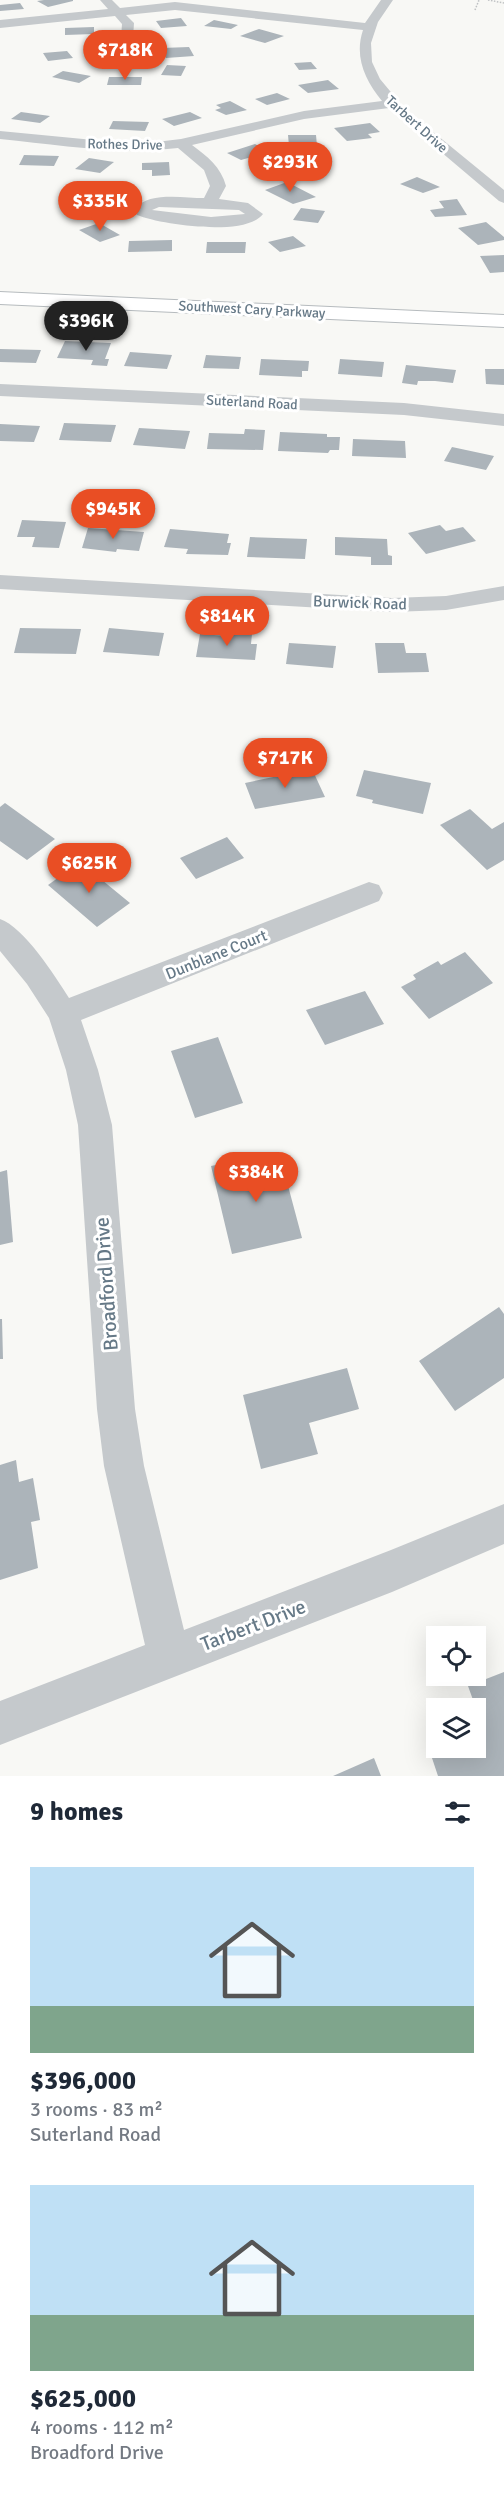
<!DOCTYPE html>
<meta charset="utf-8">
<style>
:root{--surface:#fff;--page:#f6f6f7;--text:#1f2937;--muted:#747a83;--accent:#e94e24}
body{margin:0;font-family:Signika,sans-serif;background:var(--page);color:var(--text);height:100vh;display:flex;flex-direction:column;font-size:22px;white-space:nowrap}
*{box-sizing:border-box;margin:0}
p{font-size:20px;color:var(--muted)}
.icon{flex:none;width:33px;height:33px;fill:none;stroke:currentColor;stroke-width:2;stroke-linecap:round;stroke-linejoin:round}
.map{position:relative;height:1776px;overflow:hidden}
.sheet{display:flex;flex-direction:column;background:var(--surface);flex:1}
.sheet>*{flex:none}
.buttons{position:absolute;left:426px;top:1626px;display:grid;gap:12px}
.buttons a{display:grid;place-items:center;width:60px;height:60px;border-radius:0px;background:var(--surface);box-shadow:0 6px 24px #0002;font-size:30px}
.price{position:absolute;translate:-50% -51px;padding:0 14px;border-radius:21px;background:var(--accent);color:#fff;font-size:20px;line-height:39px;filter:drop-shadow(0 2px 3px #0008)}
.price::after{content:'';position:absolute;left:50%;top:36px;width:18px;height:14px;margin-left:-9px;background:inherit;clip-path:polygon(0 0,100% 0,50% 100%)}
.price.active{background:#222;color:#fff}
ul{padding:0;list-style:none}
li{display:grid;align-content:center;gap:12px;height:318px;padding:0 30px}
li span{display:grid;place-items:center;height:186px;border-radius:0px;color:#555}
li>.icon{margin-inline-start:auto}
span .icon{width:108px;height:108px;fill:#fffc;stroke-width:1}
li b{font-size:26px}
h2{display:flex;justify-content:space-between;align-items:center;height:72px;padding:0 30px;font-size:26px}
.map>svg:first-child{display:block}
.building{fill:#acb4ba}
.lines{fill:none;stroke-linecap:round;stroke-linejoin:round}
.primary-casing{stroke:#b6bbbe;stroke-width:2}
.path{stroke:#bfc1c3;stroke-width:1.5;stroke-dasharray:1.5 1.5;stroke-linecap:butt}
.street{fill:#c5c9cc;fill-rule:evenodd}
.primary{fill:#fff;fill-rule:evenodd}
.labels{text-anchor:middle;stroke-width:6;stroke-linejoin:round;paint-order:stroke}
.far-street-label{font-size:14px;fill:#667987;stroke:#fff}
.street-label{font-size:16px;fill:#667987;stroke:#fff}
.near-street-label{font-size:20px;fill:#667987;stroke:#fff}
</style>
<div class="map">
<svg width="504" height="1776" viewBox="0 0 504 1776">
<rect width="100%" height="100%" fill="#f8f8f5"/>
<path class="building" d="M44 0H73V1L48 7 37 1Z
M20 3 24 9 0 11V5Z
M181 18 187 26 161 28 156 21Z
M214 20 238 25 231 29 204 26Z
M94 27V34L65 35V28Z
M259 29 284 36 265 43 240 36Z
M189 47 194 56 166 58 162 48Z
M67 51 73 58 48 61 43 53Z
M311 62 317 69 299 70 294 63Z
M167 65 186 66 181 76 161 75Z
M63 71 91 76 79 83 52 77Z
M109 77H142L141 85H107Z
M328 80 339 89 308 93 298 85Z
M277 93 290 99 267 105 255 99Z
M230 101 247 110 226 115 215 110 221 108 216 105Z
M21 112 50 116 40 123 11 119Z
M190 112 202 118 174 126 162 119Z
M113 121 149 122 145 131 109 129Z
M370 123 380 132 368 134 372 138 347 141 334 128Z
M288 135H316L317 146H289Z
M255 144 270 152 241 160 227 153Z
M24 155 59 156 54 166 19 165Z
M89 158 114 162 100 173 75 169Z
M169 162 170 175 152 176V170H142V163Z
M417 177 440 187 423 193 400 184Z
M287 182 316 197 293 204 265 190Z
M101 198 106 207 81 210 77 201Z
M457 199 467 215 435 217 430 210 444 208 439 201Z
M301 208 325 211 318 223 293 220Z
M486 222 504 237V240L478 245 458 228Z
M99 223 120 235 100 242 79 230Z
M293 236 306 246 280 252 268 242Z
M172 240V251L128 252 129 241Z
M207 242H246L245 253H206Z
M504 255V272L490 273 480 256Z
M65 341 111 343 105 359H109L107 366 91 365 93 360 57 358Z
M0 349 41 350 36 363 0 362Z
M130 352 172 355 167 369 124 366Z
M206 355 241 357 239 369 203 368Z
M261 359 309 361 308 371H302V377L259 375Z
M340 359 384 362 382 377 338 374Z
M406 365 456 370 453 383 435 381H418L417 385 402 383Z
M485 369H504V385L486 384Z
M64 423 116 425 111 442 59 440Z
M0 424 40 426 34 442 0 441Z
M139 428 190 431 185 449 133 445Z
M245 429 265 430 263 450 207 449 209 433 244 434Z
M280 432 327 434V437H340L339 450H330L328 453 278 451Z
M353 439 405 441 406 458 352 456Z
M452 447 494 456 486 470 444 461Z
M22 520 66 522 59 548 32 547 35 537H17Z
M440 525 446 531 463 527 476 541 426 554 408 533Z
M88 528 144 532 139 551 117 549 116 552 82 548Z
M170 529 229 534 227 543H231L228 555 186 554 188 549 164 547Z
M250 537 307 539 305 559 247 557Z
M335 537 387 539 388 555 392 556V565H371V557L335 555Z
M20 628 81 629 76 654 14 653Z
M109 628 164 633 159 656 103 652Z
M228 633 252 634 251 644H257L255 660 196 657 200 634 227 636Z
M289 643 336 646 333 668 286 664Z
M375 643H404L406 653H426L429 672 378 673Z
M312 769 325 797 255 809 245 783Z
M364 770 431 783 423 814 372 803 373 800 356 796Z
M5 803 55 839 27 860 0 841V807Z
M470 809 492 829 504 822V860L487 870 440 825Z
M227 837 244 858 196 879 180 858Z
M80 862 130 903 97 927 48 885Z
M465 952 493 983 429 1019 401 987 416 979 413 975 438 961 441 965Z
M365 991 384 1024 325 1045 306 1010Z
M218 1037 243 1103 195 1118 171 1051Z
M279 1152 302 1238 232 1254 211 1166Z
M7 1170 13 1242 0 1245V1172Z
M499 1307 504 1314V1378L455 1411 419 1361Z
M0 1319H2L3 1359H0Z
M347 1368 359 1409 309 1423 318 1454 261 1469 243 1395Z
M16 1460 19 1482 33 1478 40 1520 31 1522 38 1568 0 1580V1465Z
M504 1672V1776H438L428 1746 436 1743V1748H476V1728L482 1725 468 1686Z
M374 1758 381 1776H333Z"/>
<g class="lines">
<g class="primary-casing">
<path id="primary" d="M0 292 504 315V327L0 304Z"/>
</g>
<path class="path" d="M488 0 504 3
M475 10 479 0"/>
<path class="street" d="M100 0H112L120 8 175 2 365 23 381 0H393L378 22 371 43 372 62 380 79 405 109 504 190V203L499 201 389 108 304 119 192 145C207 156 221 167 226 186L219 199 248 203 263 214C246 237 162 225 137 215L134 209C149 191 183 198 204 198L210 186 204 170 178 148C119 155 59 145 0 139V131L104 141 156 142 181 139 304 111 382 101C365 80 354 57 363 30L175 10 126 15 134 23 133 38 123 52 130 60 124 64 120 63 110 52 121 38 122 24 115 16 0 28V20L108 9ZM159 207 239 210 245 214 211 217 152 210Z
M0 384 404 403 504 414V426L404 415 0 396Z
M0 575 392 598 446 596 504 586V600L446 610 392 612 0 589Z
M369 882 379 885 383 893 379 901 81 1020 98 1070 112 1125 135 1409 144 1466 184 1630 391 1550 504 1504V1544L392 1592 0 1745V1701L145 1645 104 1466 97 1409 78 1125 66 1070 49 1018 27 984 0 951V919C24 927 55 976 69 998Z"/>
<use href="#primary" class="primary"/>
</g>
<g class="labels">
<g class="far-street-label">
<text transform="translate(417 124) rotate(42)" y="5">Tarbert Drive</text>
<text transform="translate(125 144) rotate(1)" y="5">Rothes Drive</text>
<text transform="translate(252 309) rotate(3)" y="5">Southwest Cary Parkway</text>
<text transform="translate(252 402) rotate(3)" y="5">Suterland Road</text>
</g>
<g class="street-label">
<text transform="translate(360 602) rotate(2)" y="6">Burwick Road</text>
<text transform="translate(216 954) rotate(-22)" y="6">Dunblane Court</text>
</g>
<g class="near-street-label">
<text transform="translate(106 1284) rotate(-94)" y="7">Broadford Drive</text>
<text transform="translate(253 1625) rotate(-21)" y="7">Tarbert Drive</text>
</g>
</g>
</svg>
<div class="buttons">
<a><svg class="icon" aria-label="locate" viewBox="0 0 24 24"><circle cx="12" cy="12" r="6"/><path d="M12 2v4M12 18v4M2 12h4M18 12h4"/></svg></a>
<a><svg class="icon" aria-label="layers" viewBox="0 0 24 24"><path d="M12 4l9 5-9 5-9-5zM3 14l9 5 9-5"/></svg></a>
</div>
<b class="price" style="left:125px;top:81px">$718K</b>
<b class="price" style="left:290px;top:193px">$293K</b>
<b class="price" style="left:100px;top:232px">$335K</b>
<b class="price active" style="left:86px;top:352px">$396K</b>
<b class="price" style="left:113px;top:540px">$945K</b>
<b class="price" style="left:227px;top:647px">$814K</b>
<b class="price" style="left:285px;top:789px">$717K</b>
<b class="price" style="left:89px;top:894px">$625K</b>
<b class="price" style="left:256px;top:1203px">$384K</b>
</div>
<section class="sheet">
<h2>9 homes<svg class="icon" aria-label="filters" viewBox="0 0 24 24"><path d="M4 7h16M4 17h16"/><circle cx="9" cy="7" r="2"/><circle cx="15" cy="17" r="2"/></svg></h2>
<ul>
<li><span style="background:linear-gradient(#bfe0f5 75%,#7fa58c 0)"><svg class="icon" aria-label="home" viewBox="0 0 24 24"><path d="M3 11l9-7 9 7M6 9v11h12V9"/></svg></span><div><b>$396,000</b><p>3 rooms · 83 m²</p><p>Suterland Road</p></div></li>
<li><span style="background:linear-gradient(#bfe0f5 70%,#7fa58c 0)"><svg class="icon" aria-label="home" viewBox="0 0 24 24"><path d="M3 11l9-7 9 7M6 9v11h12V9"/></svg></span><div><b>$625,000</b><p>4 rooms · 112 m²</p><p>Broadford Drive</p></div></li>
</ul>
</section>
